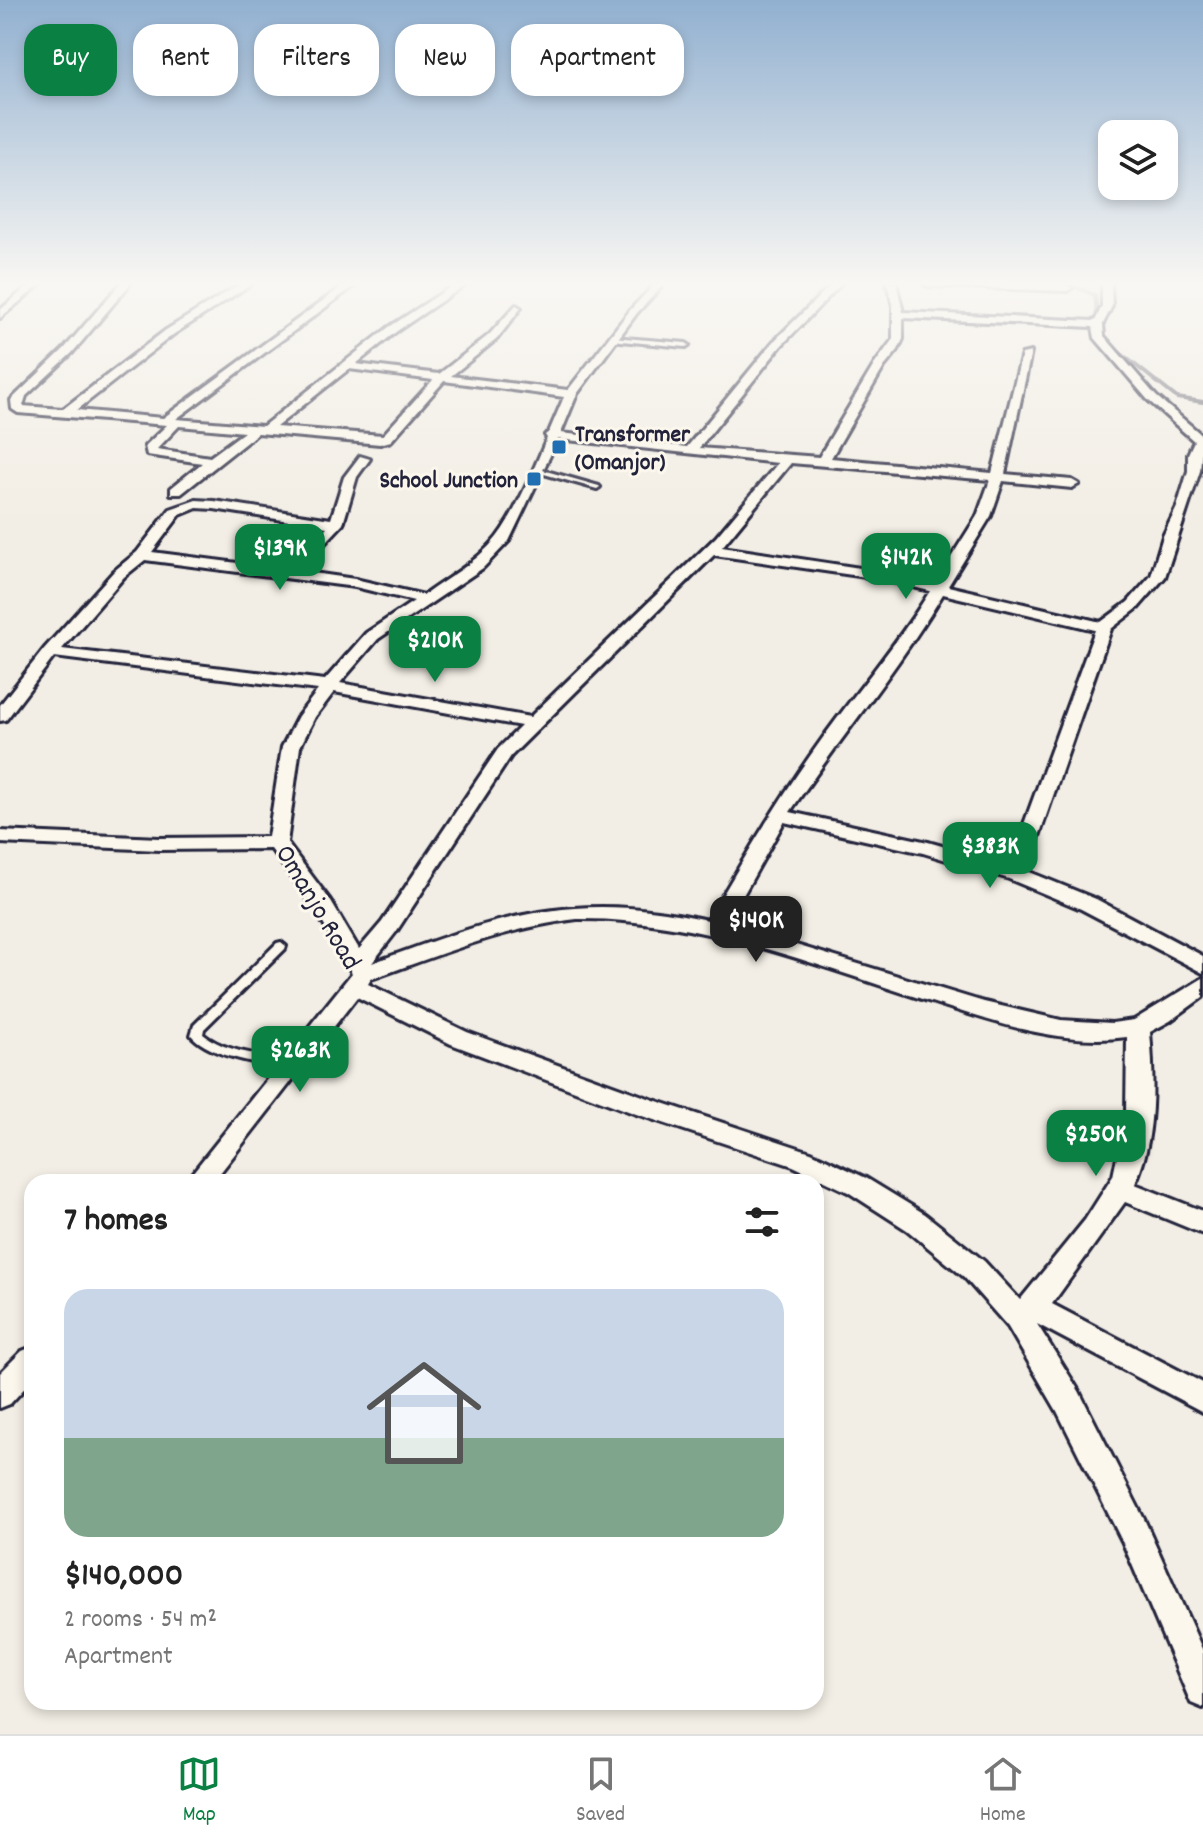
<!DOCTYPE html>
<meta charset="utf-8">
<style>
:root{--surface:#fff;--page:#f6f6f6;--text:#222;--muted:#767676;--line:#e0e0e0;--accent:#0b8043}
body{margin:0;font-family:Dekko,sans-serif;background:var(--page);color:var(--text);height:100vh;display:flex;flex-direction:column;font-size:30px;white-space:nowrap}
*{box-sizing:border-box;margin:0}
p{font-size:26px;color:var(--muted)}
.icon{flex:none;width:44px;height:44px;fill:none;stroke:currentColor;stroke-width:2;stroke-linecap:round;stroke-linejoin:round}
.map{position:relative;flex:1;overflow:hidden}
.side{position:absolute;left:24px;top:1174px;width:800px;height:536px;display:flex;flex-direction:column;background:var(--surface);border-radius:24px;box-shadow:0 4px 12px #0003}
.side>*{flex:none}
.banner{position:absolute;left:24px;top:24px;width:800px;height:72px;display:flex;gap:16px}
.buttons{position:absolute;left:1098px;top:120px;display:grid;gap:16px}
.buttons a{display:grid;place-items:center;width:80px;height:80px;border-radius:16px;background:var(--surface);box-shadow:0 4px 12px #0003;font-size:40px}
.price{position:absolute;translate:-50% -68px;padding:0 18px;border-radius:16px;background:var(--accent);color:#fff;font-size:26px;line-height:52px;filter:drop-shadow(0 2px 4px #0008)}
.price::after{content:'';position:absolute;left:50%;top:48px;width:24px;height:18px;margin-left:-12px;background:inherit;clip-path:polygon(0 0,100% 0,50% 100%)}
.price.current{background:#222;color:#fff}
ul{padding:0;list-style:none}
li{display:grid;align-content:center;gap:16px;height:424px;padding:0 40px}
li span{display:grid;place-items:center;height:248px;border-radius:24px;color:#555}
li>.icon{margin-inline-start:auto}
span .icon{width:144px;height:144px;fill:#fffc;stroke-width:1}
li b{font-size:34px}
h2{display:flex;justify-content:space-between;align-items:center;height:96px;padding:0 40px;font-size:34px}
.pill{padding:0 28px;border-radius:24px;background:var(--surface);box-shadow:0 4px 12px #0003;font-size:28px;line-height:72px}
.pill.current{background:var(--accent);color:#fff}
.tab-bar{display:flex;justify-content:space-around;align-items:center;height:112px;border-top:2px solid var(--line);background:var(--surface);font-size:22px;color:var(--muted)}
.tab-bar a{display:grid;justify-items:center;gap:4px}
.tab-bar .current{color:var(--accent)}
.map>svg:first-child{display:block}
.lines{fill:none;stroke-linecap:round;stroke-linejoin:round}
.stream{stroke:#76747f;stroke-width:4}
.lane-casing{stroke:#22223b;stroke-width:6}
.street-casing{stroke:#22223b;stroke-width:6}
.lane{fill:#fbf7ec;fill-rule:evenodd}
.street{fill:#fbf7ec;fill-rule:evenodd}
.poi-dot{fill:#1f6fb2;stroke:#fbf7ec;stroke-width:3}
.labels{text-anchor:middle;stroke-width:6;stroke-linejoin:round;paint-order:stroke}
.far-poi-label{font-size:24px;font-weight:bold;fill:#22223b;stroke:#fbf7ec;text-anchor:start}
.street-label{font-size:28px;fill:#22223b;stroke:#fbf7ec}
</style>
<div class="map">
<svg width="1203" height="1734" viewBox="0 0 1203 1734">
<rect width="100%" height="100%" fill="#f2eee5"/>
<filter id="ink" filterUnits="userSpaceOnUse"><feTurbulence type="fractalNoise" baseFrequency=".0125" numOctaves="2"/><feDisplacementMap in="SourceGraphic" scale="16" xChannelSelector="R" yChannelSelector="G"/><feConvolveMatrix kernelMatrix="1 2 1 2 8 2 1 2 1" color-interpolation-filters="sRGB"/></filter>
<g filter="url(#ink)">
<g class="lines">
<path class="stream" d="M1046 283 1073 286 1095 295 1098 324
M1109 344 1177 398 1203 402"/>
<g class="lane-casing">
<path id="lane" d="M612 337 686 343 689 345 686 347 610 340 609 339Z
M539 469 599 486 600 487 597 489 537 472 536 471Z
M281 942 286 946 285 949 204 1029 203 1034C227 1054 266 1054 295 1063L297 1066 295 1069 291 1070C262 1063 211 1058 191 1035L194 1025 277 943Z"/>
</g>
<g class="street-casing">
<path id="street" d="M32 283H42L0 318V310Z
M121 283H131L72 353 26 396 23 406 63 409 166 330 242 283H253L174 334 77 410 163 418 347 283H358L176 419 263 426 389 327 457 283H468L397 331 356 364 439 374 489 335 516 305 521 308 497 339 451 376 568 390 631 309 656 283H665L637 313 577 394 561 433 687 447 773 342 833 283H842L781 346 699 448 819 457 874 365 893 339V306L887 283H896L903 312 1095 321 1102 306V283H1111L1112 306 1103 324 1104 336 1156 396 1203 436 1200 471 1165 577 1138 608 1111 629 1027 871 1096 899 1203 956V973L1081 909 1009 879 923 853 784 822 727 924 984 1002 1061 1020 1112 1023 1134 1020 1203 978V997L1170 1021 1150 1032C1154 1081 1156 1138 1135 1184L1203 1211V1234L1125 1202 1052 1304 1203 1383V1412L1037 1324 1079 1391 1145 1521 1203 1651V1708L1191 1703 1123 1543 1057 1411 1008 1327 964 1277 907 1230 848 1192 793 1166 636 1114 451 1044 357 997 213 1182H185L352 973 314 908 271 849 159 850 0 843V831L159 838 268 837 282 747 298 716 318 690 54 657 6 720 0 721V705L44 649 114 571 137 552 170 509 196 500 214 501 331 519 344 477 360 456 370 459 357 477 343 524 299 571 355 579 424 595C449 577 477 562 497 537 517 511 534 468 547 438L545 435 549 432 564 397 444 381 391 441 380 444 258 433 181 494H171V488L202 463 147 455 145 446 167 425 18 413 12 409 11 400 64 349ZM903 318 1093 327 1095 338 1148 400 1194 441 1188 454V471L1177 507 1163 536 1151 576 1128 602 1101 622 948 586 991 516 1003 481 1072 488 1079 484 1072 480 1005 474 1031 352 1022 354 992 473 831 458 884 367 898 350 903 339ZM349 369 433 380 383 435 276 427ZM179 426 244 432 210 457 157 449ZM558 439 778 463 716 537 530 717 340 683 378 639 483 568 509 541ZM791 463 990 480 977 516 935 583 880 571 722 547ZM197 508 214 509 327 527 284 569 152 552 180 515ZM714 555 880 579 930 591C898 643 858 689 822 739 780 797 744 858 708 920 572 889 498 917 372 963L396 932 511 756ZM145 560 355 587 414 601 366 633 325 680 62 649 124 577ZM943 594 1095 630 1009 865 928 842 790 812C840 738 897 670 943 594ZM334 692 521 726 498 749 382 922 359 949 330 900 287 843 300 747 315 717ZM577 919C700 918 815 965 931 1002 994 1022 1061 1046 1127 1037L1126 1114 1113 1176 1085 1220 1020 1300 984 1261 925 1214 866 1178 811 1152 654 1100 467 1032 368 984 371 979C439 955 504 928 577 919Z
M922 283 1067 285 1072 288 1067 291 927 286Z
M32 1347V1380L10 1404 0 1408V1373L22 1351Z"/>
</g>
<use href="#lane" class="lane"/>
<use href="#street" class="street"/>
</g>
</g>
<linearGradient id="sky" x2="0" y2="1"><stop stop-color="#91b0d0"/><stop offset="0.54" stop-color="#f9f7f3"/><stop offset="1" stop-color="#f9f7f3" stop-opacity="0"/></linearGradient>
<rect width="1203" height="525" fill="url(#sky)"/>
<g class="poi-dot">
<rect x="551" y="439" width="16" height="16" rx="4"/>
<rect x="526" y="471" width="16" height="16" rx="4"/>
</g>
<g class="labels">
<g class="far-poi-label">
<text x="575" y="441">Transformer<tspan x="575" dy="28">(Omanjor)</tspan></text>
<text x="518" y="487" text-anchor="end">School Junction</text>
</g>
<g class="street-label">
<text transform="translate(320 906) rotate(59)" y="10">Omanjo Road</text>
</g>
</g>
</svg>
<div class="buttons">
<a><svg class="icon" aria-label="layers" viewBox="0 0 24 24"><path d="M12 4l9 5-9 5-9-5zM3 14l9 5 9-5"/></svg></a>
</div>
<b class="price" style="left:280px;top:592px">$139K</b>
<b class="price" style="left:906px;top:601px">$142K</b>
<b class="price" style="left:435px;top:684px">$210K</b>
<b class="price" style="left:990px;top:890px">$383K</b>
<b class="price current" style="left:756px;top:964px">$140K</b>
<b class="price" style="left:300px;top:1094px">$263K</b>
<b class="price" style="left:1096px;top:1178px">$250K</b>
<div class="banner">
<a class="pill current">Buy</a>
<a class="pill">Rent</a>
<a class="pill">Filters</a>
<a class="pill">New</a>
<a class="pill">Apartment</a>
</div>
<section class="side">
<h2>7 homes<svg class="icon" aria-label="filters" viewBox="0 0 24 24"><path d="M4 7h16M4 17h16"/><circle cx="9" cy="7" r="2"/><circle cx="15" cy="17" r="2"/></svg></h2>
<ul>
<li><span style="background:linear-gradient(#c9d6e8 60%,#7fa58c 0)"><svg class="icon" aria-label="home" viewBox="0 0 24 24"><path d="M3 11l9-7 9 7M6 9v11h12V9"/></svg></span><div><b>$140,000</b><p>2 rooms · 54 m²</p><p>Apartment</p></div></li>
</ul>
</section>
</div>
<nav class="tab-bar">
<a class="current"><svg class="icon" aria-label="map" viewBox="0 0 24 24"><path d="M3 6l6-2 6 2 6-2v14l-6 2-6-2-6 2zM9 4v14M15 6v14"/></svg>Map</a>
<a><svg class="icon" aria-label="saved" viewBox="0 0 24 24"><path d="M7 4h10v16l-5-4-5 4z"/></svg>Saved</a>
<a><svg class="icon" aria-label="home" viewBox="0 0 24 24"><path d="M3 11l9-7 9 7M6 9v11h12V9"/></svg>Home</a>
</nav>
